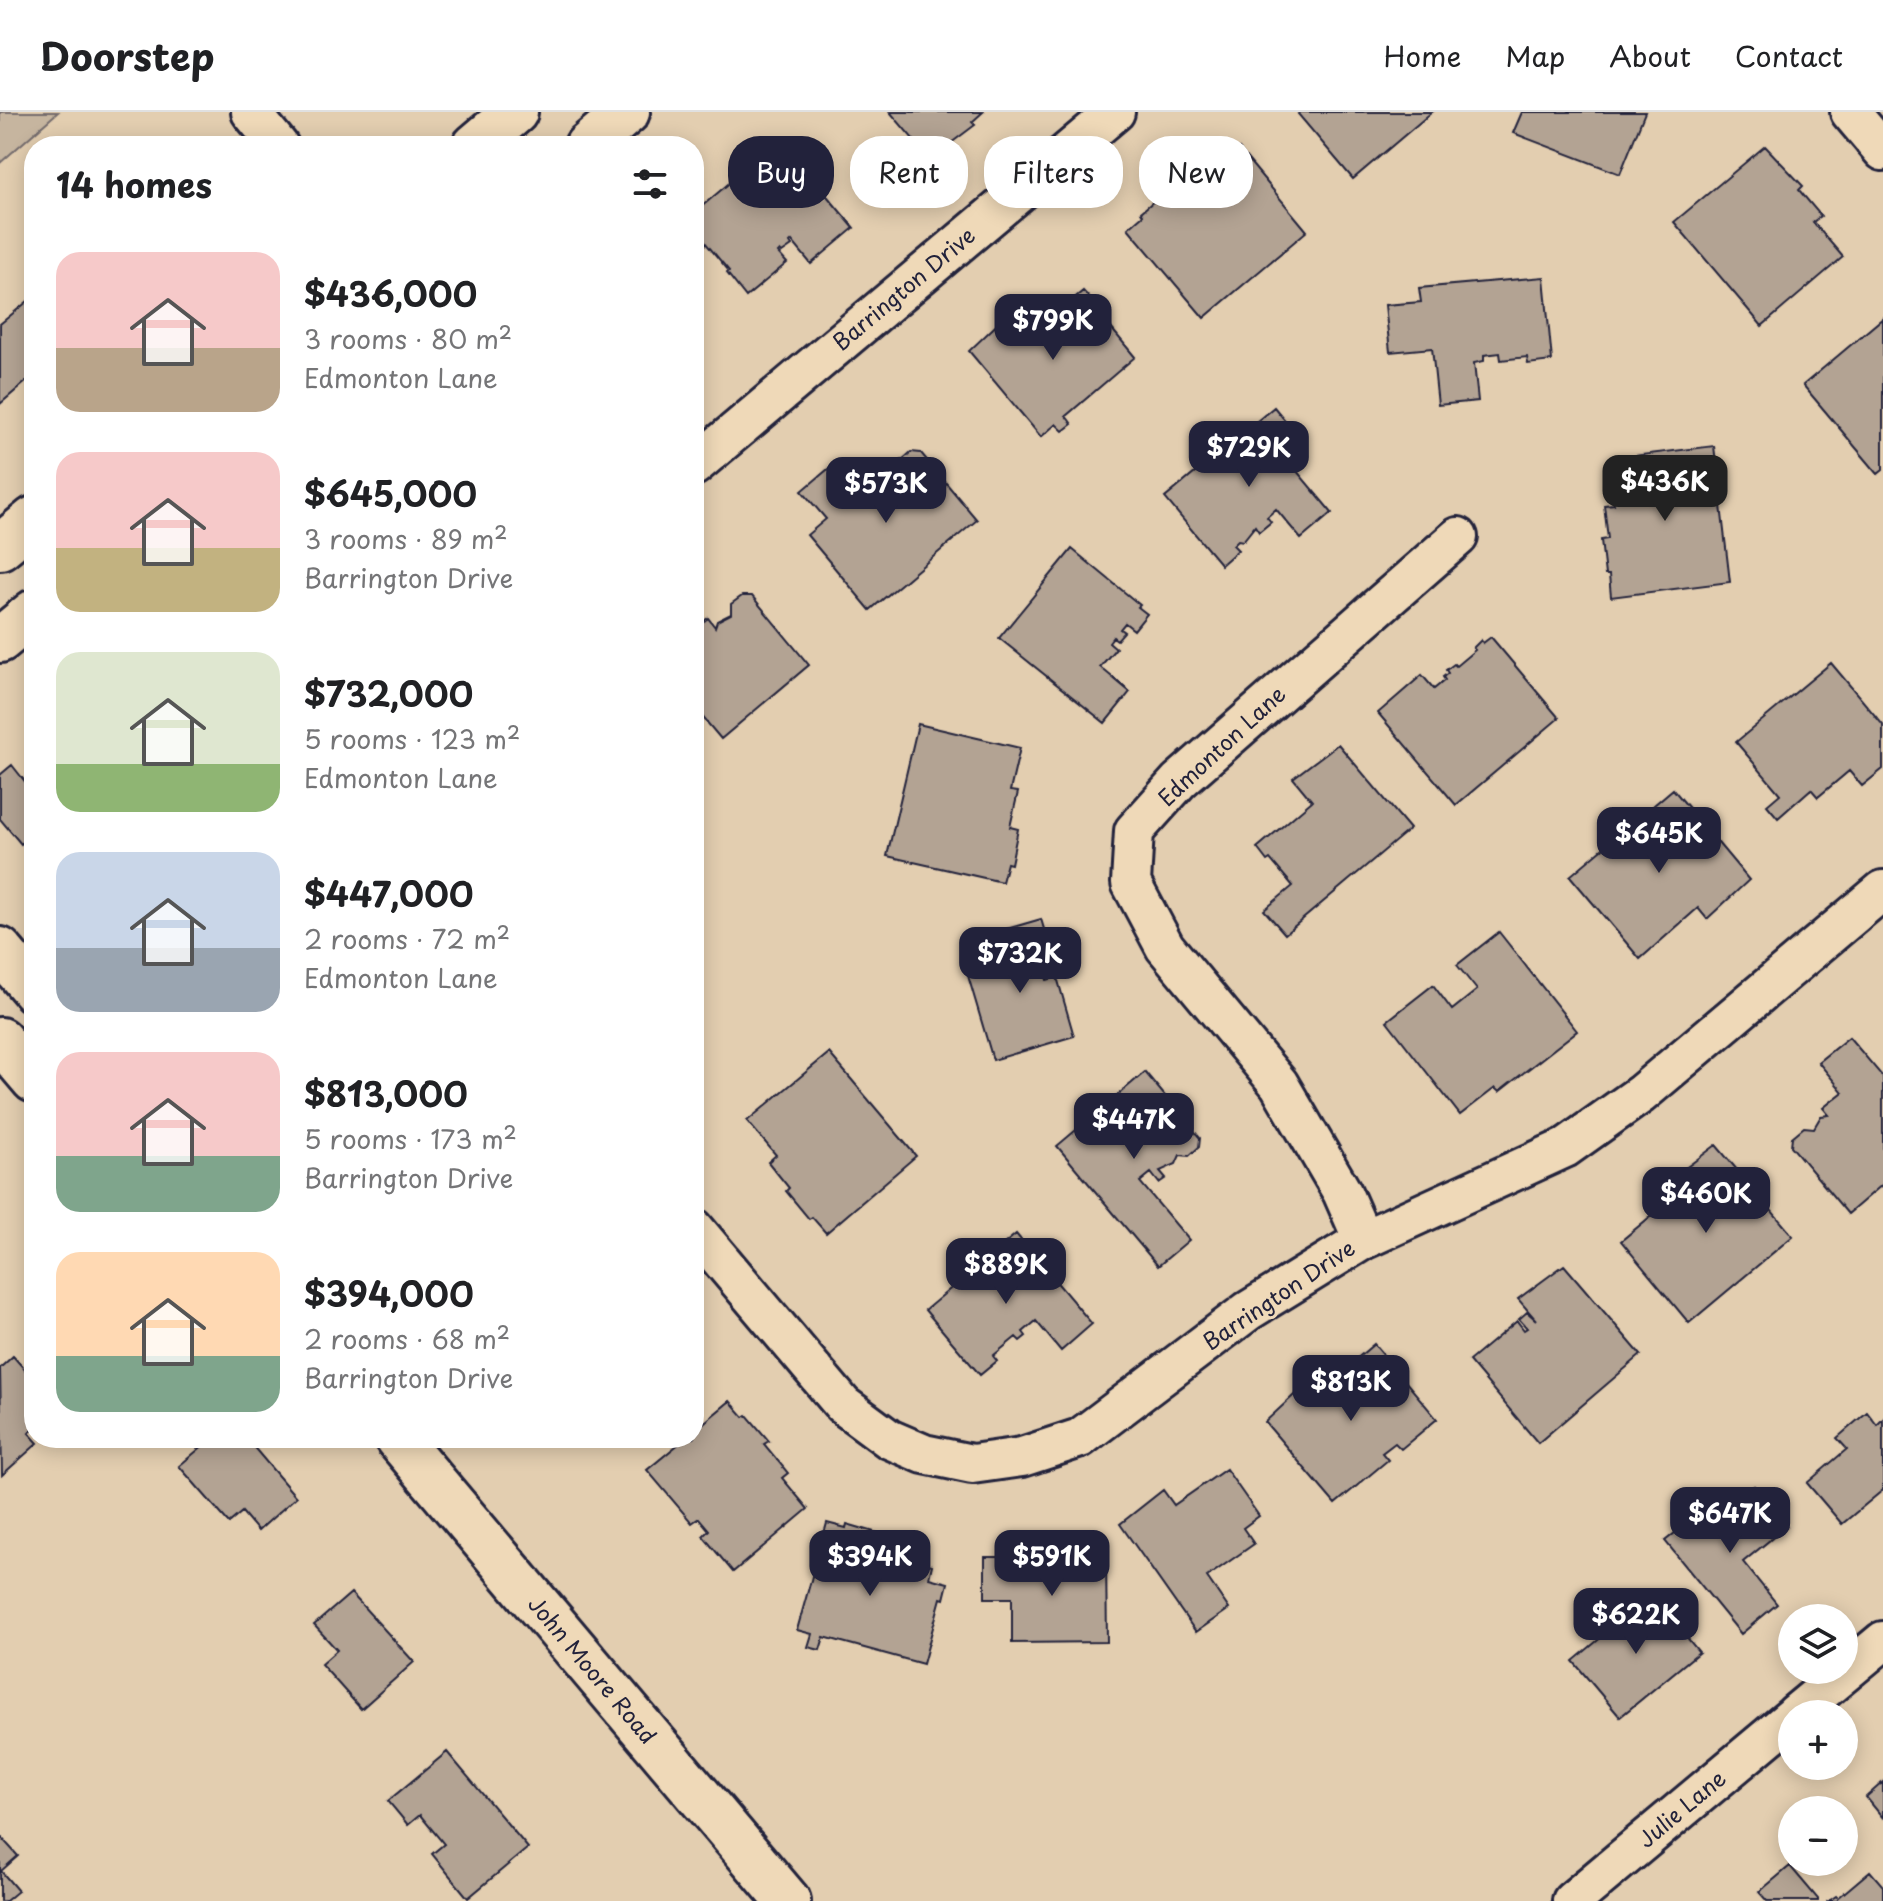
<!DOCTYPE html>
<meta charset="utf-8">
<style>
:root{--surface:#fff;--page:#f6f6f6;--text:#202124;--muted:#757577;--line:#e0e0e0;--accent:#22223b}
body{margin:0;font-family:"Playpen Sans",sans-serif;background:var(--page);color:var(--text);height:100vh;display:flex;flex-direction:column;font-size:30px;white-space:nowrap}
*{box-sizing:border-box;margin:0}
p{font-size:26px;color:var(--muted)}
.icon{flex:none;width:44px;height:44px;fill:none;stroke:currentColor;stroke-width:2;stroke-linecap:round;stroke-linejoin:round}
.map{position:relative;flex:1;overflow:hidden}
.details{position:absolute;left:24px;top:24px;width:680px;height:1312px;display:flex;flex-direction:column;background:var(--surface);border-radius:32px;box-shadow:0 4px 20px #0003}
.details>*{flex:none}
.banner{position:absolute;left:728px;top:24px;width:760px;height:72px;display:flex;gap:16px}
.buttons{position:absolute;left:1778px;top:1492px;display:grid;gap:16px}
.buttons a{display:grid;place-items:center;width:80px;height:80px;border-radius:50%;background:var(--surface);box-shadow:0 4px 20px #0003;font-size:40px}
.price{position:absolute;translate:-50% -68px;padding:0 18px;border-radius:16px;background:var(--accent);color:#fff;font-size:26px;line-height:52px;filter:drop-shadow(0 2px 4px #0008)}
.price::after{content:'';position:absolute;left:50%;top:48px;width:24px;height:18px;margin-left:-12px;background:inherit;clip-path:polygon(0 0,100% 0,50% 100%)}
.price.selected{background:#222;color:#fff}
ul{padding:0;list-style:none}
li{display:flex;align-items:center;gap:24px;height:200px;padding:0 32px}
li span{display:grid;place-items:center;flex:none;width:224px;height:160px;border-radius:24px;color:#555}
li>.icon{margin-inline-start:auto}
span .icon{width:96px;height:96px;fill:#fffc;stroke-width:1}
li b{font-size:34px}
h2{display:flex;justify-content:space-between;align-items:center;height:96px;padding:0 32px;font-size:34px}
.chip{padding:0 28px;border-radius:32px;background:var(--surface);box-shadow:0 4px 20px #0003;font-size:28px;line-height:72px}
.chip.selected{background:var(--accent);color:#fff}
header{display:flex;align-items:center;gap:48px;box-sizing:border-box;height:112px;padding:0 40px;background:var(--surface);border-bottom:2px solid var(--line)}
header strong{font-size:38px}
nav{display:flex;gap:44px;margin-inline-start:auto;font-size:28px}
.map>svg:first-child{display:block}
.green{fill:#c6b59f;stroke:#746c6d;stroke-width:2}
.building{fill:#b3a393;stroke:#22223b;stroke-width:2}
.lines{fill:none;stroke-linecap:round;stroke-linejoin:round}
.minor-casing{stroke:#22223b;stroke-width:44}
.tertiary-casing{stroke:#22223b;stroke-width:50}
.secondary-casing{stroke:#22223b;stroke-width:50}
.minor{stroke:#efd9b8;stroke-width:38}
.tertiary{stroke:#efd9b8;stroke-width:44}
.secondary{stroke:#efd9b8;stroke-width:44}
.labels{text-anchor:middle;stroke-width:6;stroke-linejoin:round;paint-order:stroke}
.street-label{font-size:22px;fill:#22223b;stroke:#efd9b8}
</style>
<header>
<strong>Doorstep</strong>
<nav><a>Home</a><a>Map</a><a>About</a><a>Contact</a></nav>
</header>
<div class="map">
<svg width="1883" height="1789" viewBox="0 0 1883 1789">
<rect width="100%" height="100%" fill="#e3ceb0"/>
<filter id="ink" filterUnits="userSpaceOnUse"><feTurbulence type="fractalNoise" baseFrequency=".0125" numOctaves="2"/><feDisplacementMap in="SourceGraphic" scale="16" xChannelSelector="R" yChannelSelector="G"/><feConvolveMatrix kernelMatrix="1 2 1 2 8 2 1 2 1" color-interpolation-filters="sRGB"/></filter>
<g filter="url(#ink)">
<path class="green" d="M0 0H58L0 51Z"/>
<path class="building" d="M890 0H983L972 10 975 13 930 47Z
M1301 0H1432L1353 67 1298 2Z
M1522 0H1645L1620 62 1513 21Z
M780 28 854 116 811 152 792 129 790 131 792 134 782 141 780 139 778 141 787 151 746 185 727 161 729 159 694 117V101Z
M1765 34 1803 74 1799 78 1821 104 1813 110 1843 145 1762 214 1674 110Z
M1239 37 1307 119 1204 206 1128 116 1143 103 1141 100 1169 76 1174 81 1200 59 1205 66Z
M1544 165 1552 249 1528 252 1527 245 1501 248 1500 241 1484 243V249L1474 251 1478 289 1438 293 1432 236 1390 240 1385 193 1421 190 1419 176Z
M1083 179 1094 191 1092 193 1135 245 1066 304 1072 312 1063 319 1056 312 1041 325 969 239 1009 201 1029 224Z
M34 184V263L0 292V212Z
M1883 206V358L1878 362 1803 273Z
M1274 295 1303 330 1285 345 1332 401 1301 427 1276 397 1267 405 1271 410 1259 420 1255 414 1243 429 1238 428 1233 433 1238 438 1221 453 1165 386Z
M1714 334 1730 470 1611 485 1609 463H1605L1601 428 1608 427 1604 393 1614 392 1608 347Z
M911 340 921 341 977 408 870 498 807 423 826 407 802 379 834 352 867 392 875 386 865 374 876 364 883 372 887 369V364L900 358 901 349Z
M1072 437 1140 493 1138 495 1147 502 1134 518 1125 511 1120 517 1124 520 1117 528 1113 525 1109 530 1116 536 1100 555 1130 580 1105 611 999 526Z
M742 484H752L809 553 721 627 694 595V517L708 506 715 515 717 509 731 502V492Z
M1491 525 1559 606 1456 693 1378 601 1422 563 1434 577 1445 568 1443 565 1448 561 1446 558 1454 552 1456 554 1475 538 1473 536 1481 528 1483 531Z
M1831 551 1883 613V657L1862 674 1849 659 1818 685 1811 677 1778 706 1767 693 1780 682 1736 630Z
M918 612 1020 636 1010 679 1018 680 1010 715 1018 717 1011 752 1007 751 1002 770 887 744Z
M1338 632 1410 717 1285 822 1264 798 1293 774 1270 747 1267 749 1257 736 1312 689 1293 666Z
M12 653 27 672 34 666V721L21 732 0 707V663Z
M1673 677 1749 768 1707 807 1698 796 1640 847 1570 764Z
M1041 807 1052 844 1041 847 1047 868 1057 865 1074 924 993 948 966 857 1010 844 1003 818Z
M1499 820 1577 919 1499 980 1495 976 1460 1003 1387 909 1433 873 1452 898 1477 878 1457 853Z
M1849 925 1883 965V1072L1848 1102 1791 1034 1792 1025 1804 1015 1814 1016 1821 1004 1829 1003 1823 996 1843 980 1818 950Z
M829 941 916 1044 826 1121 812 1105 809 1107 786 1079 789 1076 768 1050 776 1043 747 1009Z
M1145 960 1200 1026 1199 1035 1189 1044 1180 1043 1176 1052 1160 1059 1166 1066 1159 1071 1151 1061 1140 1070 1189 1128 1158 1154 1057 1034Z
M1716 1033 1793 1124 1689 1211 1621 1129 1681 1079 1671 1067Z
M1016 1122 1092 1212 1061 1239 1036 1209 1023 1220 1026 1224 1020 1229 1016 1225 993 1244 997 1249 980 1263 925 1198Z
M1564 1153 1641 1243 1538 1331 1469 1249 1517 1209 1524 1218 1527 1216 1519 1207 1527 1200 1536 1208 1518 1187Z
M1374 1232 1437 1307 1401 1337 1395 1331 1382 1341 1388 1348 1335 1392 1265 1310 1306 1272 1315 1282Z
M13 1244 34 1268V1317L29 1321 38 1331 2 1363 0 1256Z
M730 1289 744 1305 747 1303 769 1329 764 1332 788 1361 782 1366 808 1397 733 1460 703 1424 709 1418 699 1406 692 1411 647 1358 686 1326H694V1319Z
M1867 1300 1877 1313 1883 1307V1378L1842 1412 1807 1371 1847 1337 1837 1326Z
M212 1326H246L296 1385 258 1419 242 1400 229 1411 179 1354Z
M1226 1357 1259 1404 1243 1416 1254 1432 1207 1465 1229 1497 1196 1520 1120 1412 1163 1378 1174 1393Z
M1754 1374 1787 1414 1743 1450 1777 1492 1741 1522 1665 1429 1716 1388 1724 1398Z
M827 1411 846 1416 847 1412 881 1422 873 1451 896 1457 899 1444 932 1453 929 1466 948 1471 944 1487 941 1486 923 1552 824 1525 820 1538 808 1535 812 1522 797 1518Z
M985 1445H1023V1457H1044V1446H1106L1107 1530 1012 1531V1486H985Z
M351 1481 414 1550 361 1597 321 1552 337 1538 314 1513Z
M1652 1483 1699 1540 1620 1605 1573 1549Z
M447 1640 528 1736 468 1786 432 1742 444 1732 420 1703 408 1713 388 1689Z
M1883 1670V1706L1866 1685Z
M0 1724 18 1744 1 1759 18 1779 6 1789H0Z
M1790 1754 1818 1787V1789H1767L1759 1780Z
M1870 1759 1883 1774V1789H1829L1836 1784 1838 1786Z"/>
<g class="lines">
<g class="minor-casing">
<path id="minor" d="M251 0 279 34
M1850 0 1883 39
M694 354 1115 0
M694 1116 843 1293 889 1327 924 1342 972 1352 1022 1345 1080 1326 1248 1199 1363 1128 1565 1036 1641 982 1883 778
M1363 1128 1342 1080 1279 972 1165 835 1131 771 1134 719 1179 669 1458 425
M1795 1602 1883 1529
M1572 1789 1792 1605"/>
</g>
<g class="tertiary-casing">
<path id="tertiary" d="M0 838 34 878
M0 928 34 968
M397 1326 788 1789"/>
</g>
<g class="secondary-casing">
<path id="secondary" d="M475 34 515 0
M587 34 627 0
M0 435 34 407
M0 528 34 500"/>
</g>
<use href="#minor" class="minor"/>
<use href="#tertiary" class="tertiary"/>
<use href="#secondary" class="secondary"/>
</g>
</g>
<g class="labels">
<g class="street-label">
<text transform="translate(904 177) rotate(-40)" y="8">Barrington Drive</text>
<text transform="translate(1222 634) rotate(-43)" y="8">Edmonton Lane</text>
<text transform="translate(1279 1183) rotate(-34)" y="8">Barrington Drive</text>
<text transform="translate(592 1558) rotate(50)" y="8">John Moore Road</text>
<text transform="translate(1682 1697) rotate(-40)" y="8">Julie Lane</text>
</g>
</g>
</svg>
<div class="buttons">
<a><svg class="icon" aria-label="layers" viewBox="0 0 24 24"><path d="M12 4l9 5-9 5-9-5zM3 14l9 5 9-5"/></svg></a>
<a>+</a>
<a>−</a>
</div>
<b class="price" style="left:1053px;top:250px">$799K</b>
<b class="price" style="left:1249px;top:377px">$729K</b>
<b class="price selected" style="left:1665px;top:411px">$436K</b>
<b class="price" style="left:886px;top:413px">$573K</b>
<b class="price" style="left:1659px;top:763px">$645K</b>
<b class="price" style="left:1020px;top:883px">$732K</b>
<b class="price" style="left:1134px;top:1049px">$447K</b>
<b class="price" style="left:1706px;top:1123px">$460K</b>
<b class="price" style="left:1006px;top:1194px">$889K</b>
<b class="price" style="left:1351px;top:1311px">$813K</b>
<b class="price" style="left:1730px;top:1443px">$647K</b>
<b class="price" style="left:870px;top:1486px">$394K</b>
<b class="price" style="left:1052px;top:1486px">$591K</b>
<b class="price" style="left:1636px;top:1544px">$622K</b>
<div class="banner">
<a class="chip selected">Buy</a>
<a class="chip">Rent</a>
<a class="chip">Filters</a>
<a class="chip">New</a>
</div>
<section class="details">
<h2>14 homes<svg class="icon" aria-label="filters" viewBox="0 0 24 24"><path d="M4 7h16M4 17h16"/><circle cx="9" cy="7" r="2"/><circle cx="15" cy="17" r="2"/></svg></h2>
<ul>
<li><span style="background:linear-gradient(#f6c9c9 60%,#b9a48a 0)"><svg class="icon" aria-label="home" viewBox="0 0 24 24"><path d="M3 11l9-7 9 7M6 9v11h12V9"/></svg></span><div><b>$436,000</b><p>3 rooms · 80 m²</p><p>Edmonton Lane</p></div></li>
<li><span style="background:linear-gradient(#f6c9c9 60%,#c2b280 0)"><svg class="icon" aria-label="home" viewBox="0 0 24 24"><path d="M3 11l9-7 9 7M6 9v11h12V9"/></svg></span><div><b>$645,000</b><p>3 rooms · 89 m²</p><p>Barrington Drive</p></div></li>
<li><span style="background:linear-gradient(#dfe7d0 70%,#8fb573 0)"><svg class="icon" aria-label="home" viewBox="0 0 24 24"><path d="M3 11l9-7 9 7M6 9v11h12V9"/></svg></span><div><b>$732,000</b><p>5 rooms · 123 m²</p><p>Edmonton Lane</p></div></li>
<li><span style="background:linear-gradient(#c9d6e8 60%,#9aa5b1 0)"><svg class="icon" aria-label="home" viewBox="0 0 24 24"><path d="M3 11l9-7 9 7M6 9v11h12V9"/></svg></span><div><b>$447,000</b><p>2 rooms · 72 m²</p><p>Edmonton Lane</p></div></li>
<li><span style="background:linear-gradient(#f6c9c9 65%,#7fa58c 0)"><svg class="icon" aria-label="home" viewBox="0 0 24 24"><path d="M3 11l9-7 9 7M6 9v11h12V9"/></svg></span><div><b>$813,000</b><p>5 rooms · 173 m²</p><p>Barrington Drive</p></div></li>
<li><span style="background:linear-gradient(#ffd9b3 65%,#7fa58c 0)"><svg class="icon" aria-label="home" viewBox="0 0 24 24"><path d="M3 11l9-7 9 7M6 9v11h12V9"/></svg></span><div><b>$394,000</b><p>2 rooms · 68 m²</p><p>Barrington Drive</p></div></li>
</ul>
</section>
</div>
